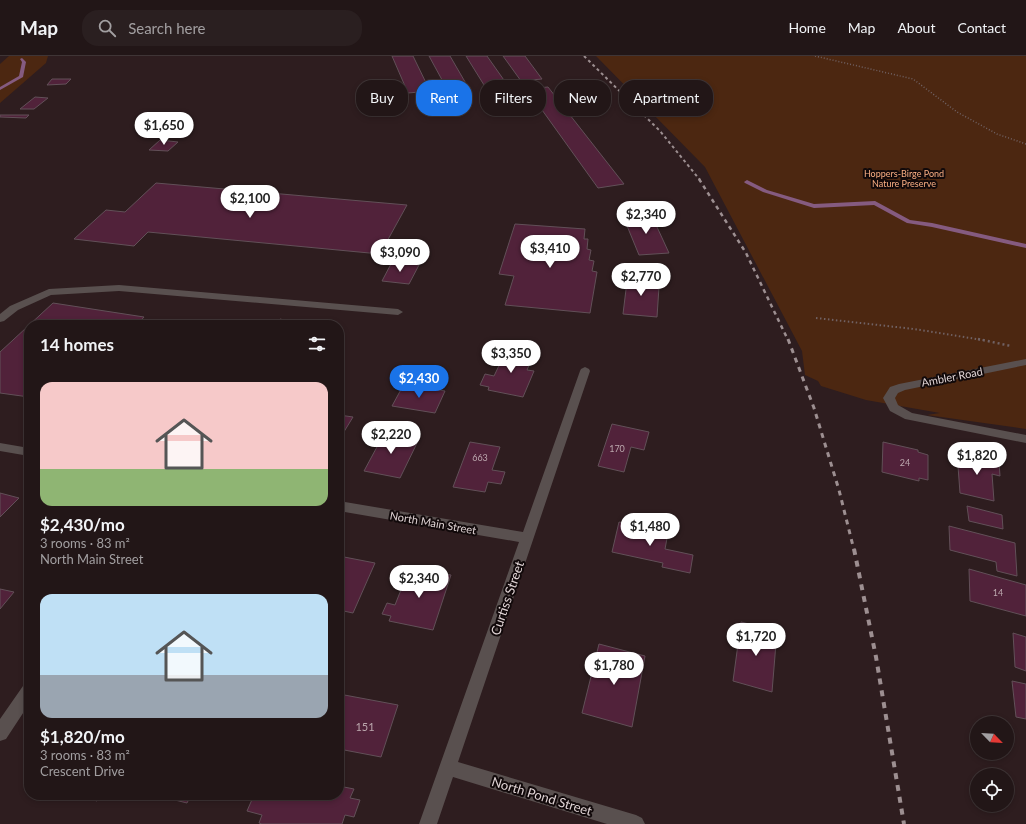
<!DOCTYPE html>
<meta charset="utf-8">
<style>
:root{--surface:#221617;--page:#2a1f20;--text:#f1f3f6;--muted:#a29fa1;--line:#3f3536;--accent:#1a73e8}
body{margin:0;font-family:Lato,sans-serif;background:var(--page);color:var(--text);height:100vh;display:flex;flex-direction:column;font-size:15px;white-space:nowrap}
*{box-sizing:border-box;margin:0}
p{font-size:13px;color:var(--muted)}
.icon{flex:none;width:22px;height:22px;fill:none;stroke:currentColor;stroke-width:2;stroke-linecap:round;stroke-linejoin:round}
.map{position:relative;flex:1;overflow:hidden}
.drawer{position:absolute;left:24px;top:264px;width:320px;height:480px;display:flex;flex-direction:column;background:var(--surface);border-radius:16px;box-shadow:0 2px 6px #0003,0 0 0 1px var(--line)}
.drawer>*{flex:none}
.banner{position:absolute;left:356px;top:24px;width:380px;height:36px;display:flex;gap:8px}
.needle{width:26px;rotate:115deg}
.tools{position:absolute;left:970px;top:660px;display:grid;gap:8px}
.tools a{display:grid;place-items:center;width:44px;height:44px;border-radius:50%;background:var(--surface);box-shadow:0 2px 6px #0003,0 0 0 1px var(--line);font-size:20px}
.price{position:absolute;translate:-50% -34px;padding:0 9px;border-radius:14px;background:#fff;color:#222;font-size:13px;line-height:26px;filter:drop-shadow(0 1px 2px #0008)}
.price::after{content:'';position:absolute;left:50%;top:24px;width:12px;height:9px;margin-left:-6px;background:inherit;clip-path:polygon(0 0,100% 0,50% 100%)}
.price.active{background:var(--accent);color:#fff}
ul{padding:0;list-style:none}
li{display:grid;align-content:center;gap:8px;height:212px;padding:0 16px}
li span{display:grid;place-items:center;height:124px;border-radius:12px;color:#555}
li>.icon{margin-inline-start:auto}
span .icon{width:72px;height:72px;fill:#fffc;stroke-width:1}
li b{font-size:17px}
h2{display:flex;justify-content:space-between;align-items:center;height:48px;padding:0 16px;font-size:17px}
.tag{padding:0 14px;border-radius:16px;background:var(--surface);box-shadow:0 2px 6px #0003,0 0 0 1px var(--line);font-size:14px;line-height:36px}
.tag.active{background:var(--accent);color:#fff}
header{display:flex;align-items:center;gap:24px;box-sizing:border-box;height:56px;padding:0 20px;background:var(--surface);border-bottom:1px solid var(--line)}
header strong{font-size:19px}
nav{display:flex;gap:22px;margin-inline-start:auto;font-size:14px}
.search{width:280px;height:36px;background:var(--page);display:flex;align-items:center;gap:10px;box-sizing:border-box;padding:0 14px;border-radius:16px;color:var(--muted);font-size:15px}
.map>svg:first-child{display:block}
.green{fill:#4c2711}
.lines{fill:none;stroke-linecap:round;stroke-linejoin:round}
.stream{fill:#855b80;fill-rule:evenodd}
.building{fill:#51223a;stroke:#625058}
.path-far2{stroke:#716264;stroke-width:1.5;stroke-dasharray:1 2;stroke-linecap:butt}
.path-far1{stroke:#716264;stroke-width:2;stroke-dasharray:1.5 2.5;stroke-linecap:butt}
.path{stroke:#716264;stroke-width:2.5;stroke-dasharray:2 3;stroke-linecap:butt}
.minor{fill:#59504f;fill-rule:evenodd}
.rail-far3{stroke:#9d8f91;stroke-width:2;stroke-dasharray:3 3;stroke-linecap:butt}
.rail-far2{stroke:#9d8f91;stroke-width:2.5;stroke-dasharray:4 4;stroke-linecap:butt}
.rail-far1{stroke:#9d8f91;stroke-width:3;stroke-dasharray:5 5;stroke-linecap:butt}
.rail{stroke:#9d8f91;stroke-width:4;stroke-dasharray:6 6;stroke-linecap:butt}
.labels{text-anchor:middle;stroke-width:4;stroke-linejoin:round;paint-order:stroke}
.far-park-label{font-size:9px;fill:#faae83;stroke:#11090a}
.number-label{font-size:9px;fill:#bca8ae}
.street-label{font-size:11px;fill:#e0d4d5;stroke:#11090a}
.near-number-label{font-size:11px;fill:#bca8ae}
.near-street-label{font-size:13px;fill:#e0d4d5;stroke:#11090a}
</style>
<header>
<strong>Map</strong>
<div class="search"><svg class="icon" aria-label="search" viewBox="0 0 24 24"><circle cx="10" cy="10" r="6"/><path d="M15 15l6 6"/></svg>Search here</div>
<nav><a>Home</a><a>Map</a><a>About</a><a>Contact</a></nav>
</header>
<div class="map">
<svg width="1026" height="768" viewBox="0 0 1026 768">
<rect width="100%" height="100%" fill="#2e1d1f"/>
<path class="green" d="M9 0H48L46 7 0 47V8Z
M596 0H1026V373L927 359 940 357 866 344 821 330 818 325 805 319 802 295 705 111Z"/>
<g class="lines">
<path class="stream" d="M22 2 26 6 23 21 0 34V31L19 20 22 6 20 3Z
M747 124 767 134 814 148 875 145 910 164 932 167 1026 188V192L932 171 907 167 874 149 814 152 763 136 745 127 744 126Z"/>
</g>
<path class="building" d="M392 0H413L430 35 408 37Z
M429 0H450L468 31 447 33Z
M466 0H487L506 27 484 29Z
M503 0H525L542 23 521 25Z
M52 23H71L66 28 47 29Z
M548 31 624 128 598 132 527 33Z
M35 41 48 42 34 53H20Z
M0 59H29L26 62 0 61Z
M160 84 178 86 168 95 149 94Z
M156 127 407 149 380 198 148 176 134 190 74 183 106 154 125 156Z
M651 158 669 197 639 199 623 160Z
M515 168 585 173 584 183H588L587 193 591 194 589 204 594 205 592 215 597 216 590 257 505 249 514 220 499 218Z
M392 206 419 209 409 228 382 225Z
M628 217 649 219 648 230 659 231 657 261 623 258Z
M53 247 144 261 137 269H29V341L0 337V296Z
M280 263 304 269H274Z
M507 293 534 298 527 314 534 315 523 341 488 334 489 331 480 329 485 318 494 320Z
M404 328 445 335 435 357 392 350Z
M339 359 353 361 342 379H339Z
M612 368 649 376 644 394 631 391 624 416 598 410Z
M384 377 419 383 400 422 364 415 378 389 371 388 375 379 382 381Z
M470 386 500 391 492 414 505 416 501 428 488 426 485 436 453 431Z
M883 386 918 394V396L928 399V424L919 422V425L882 416Z
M957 397 999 406 1000 420 992 418 994 445 960 437Z
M0 437 19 442 0 461Z
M967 450 1002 459 1003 473 969 465Z
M619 466 668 477 665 493 693 499 690 517 662 511 663 507 612 496Z
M949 470 1015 487 1017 520 997 515 996 506 950 494Z
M339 500 375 507 353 557 339 554Z
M410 511 451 519 433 574 389 565 391 560 382 558 387 547 395 549Z
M969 513 1026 529V560L970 545Z
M0 533 14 536 0 553Z
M741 566 777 575 772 636 733 625Z
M1013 577 1026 581V615L1015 611Z
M599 588 645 600 632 671 582 657Z
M1012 625 1026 628V663L1016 661Z
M339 638 398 649 381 701 339 693Z
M339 730 354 733 350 742 360 744 354 761 345 759 342 768H262L259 767 262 759 247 755 254 739H339Z
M78 739H101L97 745Z
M155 739H191L187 747Z"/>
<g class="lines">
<path class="path-far2" d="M815 0 913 23 957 56 997 78 1026 88"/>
<path class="path-far1" d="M816 262 914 273 983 284"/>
<path class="path" d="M978 283 1011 290"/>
<path class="minor" d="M119 229 398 253 403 256 398 259 119 235 51 239 18 254 4 265 0 266V258L10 250 49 233Z
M1026 303V309L905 334 898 337 895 342 898 349 912 357 1026 379V387L905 363 890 355 883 342 890 331 899 328Z
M585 311 589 313 590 315 458 706 636 759 642 762 645 768H607L453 721 437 768H419L519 486 339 455V445L523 476 580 315 581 313Z
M0 387 29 392V400L0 395Z
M29 628V648L6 683 0 685V663L23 630Z"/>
<path class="rail-far3" d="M584 0 660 75 700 124"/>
<path class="rail-far2" d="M699 123 746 197 788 284"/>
<path class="rail-far1" d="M788 283 814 352 839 434 854 494"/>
<path class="rail" d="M854 493 876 601 904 768"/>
</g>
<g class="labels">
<g class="far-park-label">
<text x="904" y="121">Hoppers-Birge Pond<tspan x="904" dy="10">Nature Preserve</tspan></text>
</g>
<g class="number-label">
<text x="617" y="396">170</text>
<text x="480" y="405">663</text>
<text x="905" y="410">24</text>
<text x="998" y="540">14</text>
</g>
<g class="street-label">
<text transform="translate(952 321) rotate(-11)" y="4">Ambler Road</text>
<text transform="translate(433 467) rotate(10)" y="4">North Main Street</text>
</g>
<g class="near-number-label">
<text x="365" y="675">151</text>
</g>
<g class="near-street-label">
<text transform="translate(507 542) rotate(-71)" y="5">Curtiss Street</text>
<text transform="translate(542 740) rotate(17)" y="5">North Pond Street</text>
</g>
</g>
</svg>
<div class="tools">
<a><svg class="needle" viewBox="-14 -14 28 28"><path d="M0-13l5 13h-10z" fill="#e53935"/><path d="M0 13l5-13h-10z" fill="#a29fa1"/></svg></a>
<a><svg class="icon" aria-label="locate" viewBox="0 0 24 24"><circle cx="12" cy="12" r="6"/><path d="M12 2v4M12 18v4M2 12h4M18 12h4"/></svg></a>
</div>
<b class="price" style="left:164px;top:90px">$1,650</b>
<b class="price" style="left:250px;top:163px">$2,100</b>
<b class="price" style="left:646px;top:179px">$2,340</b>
<b class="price" style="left:550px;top:213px">$3,410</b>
<b class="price" style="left:400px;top:217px">$3,090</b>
<b class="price" style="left:641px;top:241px">$2,770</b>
<b class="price" style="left:511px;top:318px">$3,350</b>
<b class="price active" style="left:419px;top:343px">$2,430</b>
<b class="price" style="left:391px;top:399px">$2,220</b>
<b class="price" style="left:977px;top:420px">$1,820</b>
<b class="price" style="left:650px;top:491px">$1,480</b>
<b class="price" style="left:419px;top:543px">$2,340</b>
<b class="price" style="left:756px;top:601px">$1,720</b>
<b class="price" style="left:614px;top:630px">$1,780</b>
<div class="banner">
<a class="tag">Buy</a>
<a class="tag active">Rent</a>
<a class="tag">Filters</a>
<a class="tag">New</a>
<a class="tag">Apartment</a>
</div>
<section class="drawer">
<h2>14 homes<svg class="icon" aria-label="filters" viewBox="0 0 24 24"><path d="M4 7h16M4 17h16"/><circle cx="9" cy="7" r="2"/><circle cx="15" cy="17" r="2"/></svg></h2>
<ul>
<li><span style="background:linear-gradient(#f6c9c9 70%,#8fb573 0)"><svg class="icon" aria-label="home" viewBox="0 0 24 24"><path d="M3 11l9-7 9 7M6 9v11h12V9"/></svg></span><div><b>$2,430/mo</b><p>3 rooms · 83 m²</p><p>North Main Street</p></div></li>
<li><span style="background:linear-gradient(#bfe0f5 65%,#9aa5b1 0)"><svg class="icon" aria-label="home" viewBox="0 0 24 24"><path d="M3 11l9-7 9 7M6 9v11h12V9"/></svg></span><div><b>$1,820/mo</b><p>3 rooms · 83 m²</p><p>Crescent Drive</p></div></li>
</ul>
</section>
</div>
